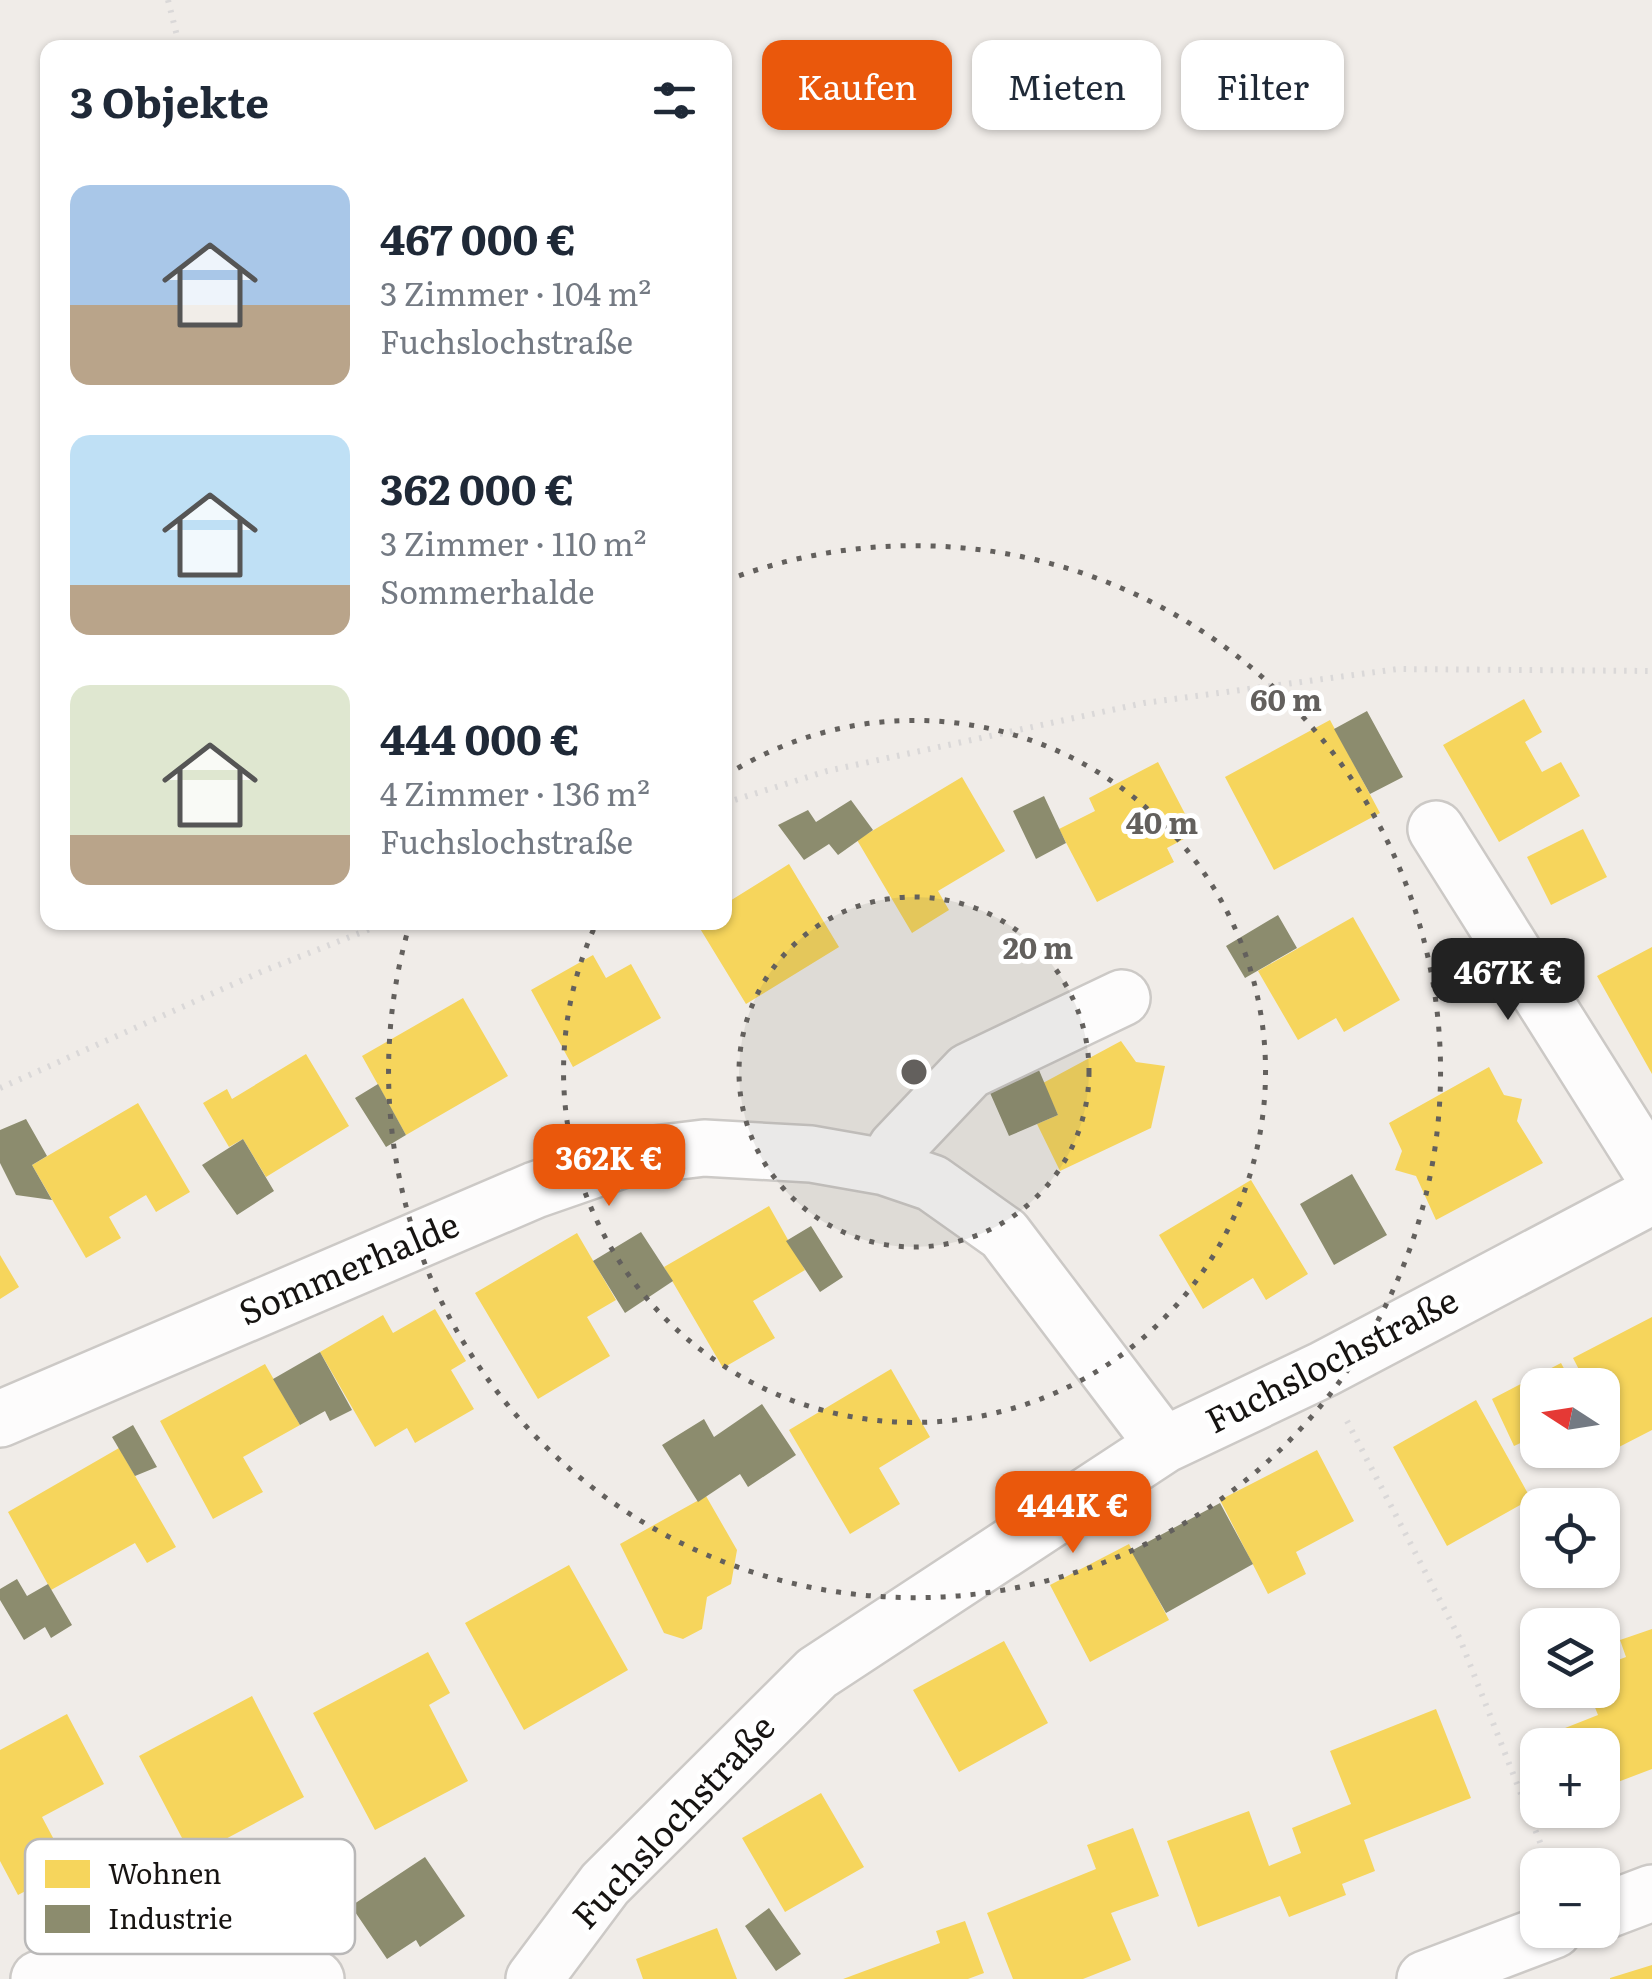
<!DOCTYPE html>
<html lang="de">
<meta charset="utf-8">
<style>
:root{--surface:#fff;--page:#f6f6f7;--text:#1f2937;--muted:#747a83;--accent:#ea580c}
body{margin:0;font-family:Literata,serif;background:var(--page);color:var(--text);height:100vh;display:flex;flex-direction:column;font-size:38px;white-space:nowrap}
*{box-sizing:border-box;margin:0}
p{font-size:32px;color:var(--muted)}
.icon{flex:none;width:55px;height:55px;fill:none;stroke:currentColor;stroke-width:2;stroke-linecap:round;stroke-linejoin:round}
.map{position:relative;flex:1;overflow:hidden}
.panel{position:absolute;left:40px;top:40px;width:692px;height:890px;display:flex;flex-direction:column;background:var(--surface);border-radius:20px;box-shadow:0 2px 8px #0004}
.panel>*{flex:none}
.guide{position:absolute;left:762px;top:40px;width:738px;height:90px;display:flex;gap:20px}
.needle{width:65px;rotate:282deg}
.controls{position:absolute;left:1520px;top:1368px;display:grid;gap:20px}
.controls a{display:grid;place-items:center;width:100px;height:100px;border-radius:20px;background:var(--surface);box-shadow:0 2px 8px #0004;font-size:50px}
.price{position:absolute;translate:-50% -85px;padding:0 22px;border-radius:20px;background:var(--accent);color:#fff;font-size:32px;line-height:65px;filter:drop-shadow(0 2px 5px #0008)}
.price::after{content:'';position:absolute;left:50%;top:60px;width:30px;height:22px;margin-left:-15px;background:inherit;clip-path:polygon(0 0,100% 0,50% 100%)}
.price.on{background:#222;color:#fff}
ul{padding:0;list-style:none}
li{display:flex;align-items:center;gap:30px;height:250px;padding:0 30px}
li span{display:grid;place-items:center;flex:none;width:280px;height:200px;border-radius:20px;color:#555}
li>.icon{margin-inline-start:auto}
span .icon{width:120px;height:120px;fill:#fffc;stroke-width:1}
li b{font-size:42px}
h2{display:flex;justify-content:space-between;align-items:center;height:120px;padding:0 30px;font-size:42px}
.chip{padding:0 35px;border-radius:20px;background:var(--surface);box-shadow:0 2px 8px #0004;font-size:35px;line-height:90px}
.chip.on{background:var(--accent);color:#fff}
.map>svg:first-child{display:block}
.homes{fill:#f6d55c}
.industry{fill:#8c8c6e}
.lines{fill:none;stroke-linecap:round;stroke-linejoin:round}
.minor-casing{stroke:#ccc9c6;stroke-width:60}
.path{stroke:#dad8d8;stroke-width:6;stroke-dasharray:2.5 8;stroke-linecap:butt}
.minor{stroke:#fdfcfc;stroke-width:55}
.ring{fill:none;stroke:#63605d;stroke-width:5;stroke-dasharray:5 10}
.labels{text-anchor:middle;stroke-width:10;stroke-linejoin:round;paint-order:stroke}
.street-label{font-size:35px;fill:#171412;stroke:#fff}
.key{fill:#fff;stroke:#b9b8b8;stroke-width:2.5}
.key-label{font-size:28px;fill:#171412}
.centre{fill:#63605d;stroke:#fff;stroke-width:5}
.ring-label{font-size:30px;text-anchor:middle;font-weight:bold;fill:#63605d;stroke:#fff;stroke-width:10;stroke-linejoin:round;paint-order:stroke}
</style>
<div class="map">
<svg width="1652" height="1979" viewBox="0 0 1652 1979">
<rect width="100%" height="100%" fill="#f0ece8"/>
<path class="homes" d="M1524 699 1542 732 1525 742 1542 772 1561 762 1580 796 1499 842 1443 745Z
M1330 720 1380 813 1274 870 1225 777Z
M1158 762 1195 833 1167 848 1174 862 1097 902 1059 829 1095 811 1089 798Z
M962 777 1005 851 938 891 949 910 912 933 857 840Z
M1583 829 1607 877 1551 905 1527 857Z
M789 864 839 947 746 1004 696 922H725V904Z
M1353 917 1400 1000 1344 1032 1336 1018 1298 1040 1258 971Z
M1652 947V1074L1597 976Z
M593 955 606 978 631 964 661 1018 573 1067 531 990Z
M463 998 508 1076 406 1135 362 1056Z
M1121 1041 1136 1062 1165 1066 1151 1128 1060 1171 1037 1124 1058 1115 1043 1083Z
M306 1054 349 1126 266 1177 243 1139 229 1147 203 1103 227 1089 232 1099Z
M1489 1067 1504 1095 1522 1099 1517 1121 1543 1163 1436 1220 1416 1176 1395 1170 1402 1151 1389 1123Z
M138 1103 190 1192 156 1212 146 1195 109 1217 121 1238 86 1258 32 1165Z
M1251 1180 1308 1274 1266 1300 1253 1278 1203 1309 1159 1235Z
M769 1206 805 1270 753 1301 775 1338 723 1368 664 1267Z
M577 1233 616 1300 587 1317 610 1356 538 1399 475 1293Z
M0 1255 19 1287 0 1299Z
M435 1309 466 1361 451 1370 474 1409 415 1443 407 1428 375 1447 320 1352 383 1315 393 1333Z
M1652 1317V1430L1619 1447 1602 1415V1385H1587L1573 1358Z
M1561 1363 1573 1385H1538V1435L1514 1446 1492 1399Z
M265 1364 300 1425 243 1457 263 1492 213 1519 160 1421Z
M891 1369 930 1437 879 1468 900 1504 850 1534 789 1430Z
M1476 1400 1531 1499 1447 1546 1393 1447Z
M119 1448 176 1547 147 1563 135 1543 51 1590 8 1512Z
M1317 1450 1354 1521 1296 1552 1306 1574 1268 1594 1220 1500Z
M706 1496 737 1550 731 1584 707 1597 702 1629 683 1639 664 1633 620 1544Z
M1129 1544 1169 1620 1090 1662 1050 1585Z
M569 1565 628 1670 524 1730 465 1623Z
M1652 1629V1769L1602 1788V1745H1538L1537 1784 1522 1745 1598 1715 1588 1690H1602V1666L1626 1657 1620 1640Z
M1004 1641 1048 1723 959 1772 913 1690Z
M428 1652 450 1693 429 1705 468 1781 375 1830 313 1713Z
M252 1696 304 1797 192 1857 139 1756Z
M1436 1709 1471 1798 1364 1840 1375 1871 1342 1884 1346 1895 1289 1917 1280 1896 1198 1927 1167 1841 1249 1811 1269 1866 1301 1853 1292 1828 1351 1804 1330 1751Z
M67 1714 104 1784 42 1817 69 1868 18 1895 0 1861V1750Z
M821 1793 864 1867 785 1912 742 1838Z
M1133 1828 1159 1896 1111 1913 1131 1960 1083 1979H1013L987 1913 1096 1869 1087 1845Z
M965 1921 984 1973 968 1979H843L940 1943 936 1931Z
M717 1928 737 1979H643L636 1959Z
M1652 1965V1979H1610V1978Z"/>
<path class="industry" d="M1367 711 1403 777 1370 794 1334 729Z
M1044 796 1066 843 1036 859 1013 811Z
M851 800 873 830 838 855 829 844 804 860 778 825 808 810 816 822Z
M1278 915 1297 948 1245 978 1226 946Z
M1033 1056 1058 1115 1009 1136 983 1077Z
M378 1084 406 1135 386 1147 355 1098Z
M26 1119 47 1156 32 1165 52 1200 16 1195 0 1163V1130Z
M243 1139 274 1191 237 1215 202 1165Z
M1352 1174 1387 1235 1334 1265 1300 1204Z
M811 1226 843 1277 820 1292 786 1241Z
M641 1232 673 1281 625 1313 593 1261Z
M320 1352 352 1410 330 1421 325 1411 300 1425 273 1379Z
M762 1404 796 1455 748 1487 740 1474 698 1502 662 1445 704 1419 714 1437Z
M133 1425 157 1467 135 1476 112 1437Z
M1220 1503 1253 1564 1166 1613 1131 1551Z
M17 1579 27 1596 48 1584 72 1625 51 1638 45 1627 24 1640 0 1600V1589Z
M425 1857 465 1916 420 1947 416 1940 387 1959 351 1906Z
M769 1908 801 1954 776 1971 745 1926Z"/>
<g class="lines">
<g class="minor-casing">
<path id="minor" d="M1436 829 1652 1172
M885 1167 896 1148 969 1071 1122 998
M0 1419 535 1190 630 1157 704 1148 811 1154 885 1167 932 1183 1004 1234 1164 1445
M1602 1912 1652 1893
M39 1979C128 1960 229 1936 316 1979
M534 1979 605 1884 817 1673 1164 1445 1324 1369 1652 1196
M1425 1979 1554 1930"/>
</g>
<path class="path" d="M168 0 180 48
M725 803 827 771 1144 703 1398 669 1652 671
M0 1088 263 971 388 922
M1347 1421 1460 1639 1549 1865"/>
<use href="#minor" class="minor"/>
</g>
<circle cx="914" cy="1072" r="175" fill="#63605d" fill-opacity=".12"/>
<g class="ring">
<circle cx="914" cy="1072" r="175"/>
<path d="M725 776A351 351 0 1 1 596 924"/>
<path d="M725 581A526 526 0 1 1 410 923"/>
</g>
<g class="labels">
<g class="street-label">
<text transform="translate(349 1269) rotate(-23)" y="12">Sommerhalde</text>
<text transform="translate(1332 1361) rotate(-27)" y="12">Fuchslochstraße</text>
<text transform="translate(674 1822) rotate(-47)" y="12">Fuchslochstraße</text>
</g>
</g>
<rect x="25" y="1839" width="330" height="115" rx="15" class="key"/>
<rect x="45" y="1860" width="45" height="28" fill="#f6d55c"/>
<rect x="45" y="1905" width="45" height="28" fill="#8c8c6e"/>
<g class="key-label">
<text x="108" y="1884">Wohnen</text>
<text x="108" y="1929">Industrie</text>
</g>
<circle cx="914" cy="1072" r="15" class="centre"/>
<g class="ring-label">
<text x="1286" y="711">60 m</text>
<text x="1162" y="834">40 m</text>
<text x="1038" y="959">20 m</text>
</g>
</svg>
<div class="controls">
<a><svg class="needle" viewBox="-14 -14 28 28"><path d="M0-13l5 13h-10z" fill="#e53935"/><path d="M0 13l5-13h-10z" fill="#747a83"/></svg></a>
<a><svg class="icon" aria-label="locate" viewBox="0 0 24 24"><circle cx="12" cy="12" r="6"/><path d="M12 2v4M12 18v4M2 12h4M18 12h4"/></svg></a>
<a><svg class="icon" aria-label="layers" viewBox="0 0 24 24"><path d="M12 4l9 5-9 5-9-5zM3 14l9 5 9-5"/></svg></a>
<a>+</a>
<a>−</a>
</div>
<b class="price on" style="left:1508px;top:1023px">467K €</b>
<b class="price" style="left:609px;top:1209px">362K €</b>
<b class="price" style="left:1073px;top:1556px">444K €</b>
<div class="guide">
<a class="chip on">Kaufen</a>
<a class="chip">Mieten</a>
<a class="chip">Filter</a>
</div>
<section class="panel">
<h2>3 Objekte<svg class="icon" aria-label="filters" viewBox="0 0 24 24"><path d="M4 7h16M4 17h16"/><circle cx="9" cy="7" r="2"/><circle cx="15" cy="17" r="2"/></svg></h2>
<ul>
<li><span style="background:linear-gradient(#a9c7e8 60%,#b9a48a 0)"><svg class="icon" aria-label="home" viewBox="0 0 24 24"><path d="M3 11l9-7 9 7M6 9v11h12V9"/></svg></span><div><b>467 000 €</b><p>3 Zimmer · 104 m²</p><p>Fuchslochstraße</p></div></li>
<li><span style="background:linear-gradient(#bfe0f5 75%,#b9a48a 0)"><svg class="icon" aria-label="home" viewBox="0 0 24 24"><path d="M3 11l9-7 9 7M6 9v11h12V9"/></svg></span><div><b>362 000 €</b><p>3 Zimmer · 110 m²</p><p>Sommerhalde</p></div></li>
<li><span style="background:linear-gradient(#dfe7d0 75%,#b9a48a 0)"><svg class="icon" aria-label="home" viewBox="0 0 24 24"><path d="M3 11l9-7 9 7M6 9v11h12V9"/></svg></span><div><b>444 000 €</b><p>4 Zimmer · 136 m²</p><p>Fuchslochstraße</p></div></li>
</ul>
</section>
</div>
